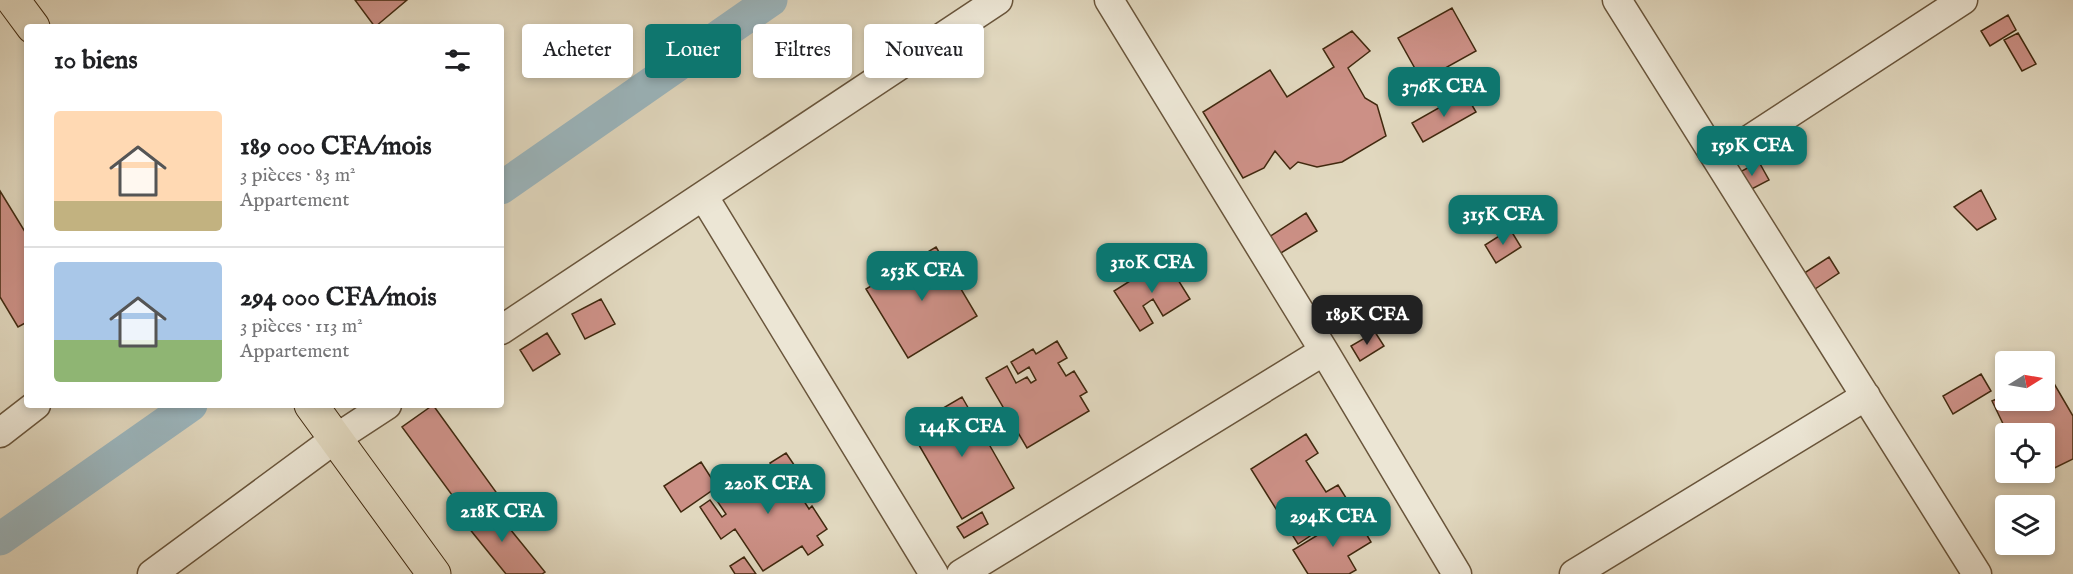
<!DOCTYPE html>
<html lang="fr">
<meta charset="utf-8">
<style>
:root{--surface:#fff;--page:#f2f2f2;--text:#202124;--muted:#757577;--line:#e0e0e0;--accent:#0f766e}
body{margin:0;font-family:"IM FELL English",serif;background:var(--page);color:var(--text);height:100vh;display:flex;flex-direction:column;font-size:22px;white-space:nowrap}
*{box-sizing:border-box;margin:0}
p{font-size:20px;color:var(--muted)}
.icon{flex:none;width:33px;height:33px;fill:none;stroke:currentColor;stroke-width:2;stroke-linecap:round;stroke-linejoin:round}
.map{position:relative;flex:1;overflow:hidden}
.drawer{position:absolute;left:24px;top:24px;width:480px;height:384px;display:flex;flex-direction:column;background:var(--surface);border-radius:6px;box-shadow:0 3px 9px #0003}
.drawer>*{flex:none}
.hud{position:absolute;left:522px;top:24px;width:570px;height:54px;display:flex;gap:12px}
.needle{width:39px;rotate:79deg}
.tools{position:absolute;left:1995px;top:351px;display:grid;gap:12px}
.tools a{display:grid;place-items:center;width:60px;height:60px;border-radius:6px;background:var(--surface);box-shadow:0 3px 9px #0003;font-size:30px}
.price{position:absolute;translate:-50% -51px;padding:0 14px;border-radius:12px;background:var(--accent);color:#fff;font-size:20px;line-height:39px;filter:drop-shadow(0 2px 3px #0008)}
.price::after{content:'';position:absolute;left:50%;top:36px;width:18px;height:14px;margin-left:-9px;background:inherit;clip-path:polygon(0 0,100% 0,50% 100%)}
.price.active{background:#222;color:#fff}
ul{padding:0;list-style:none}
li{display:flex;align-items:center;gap:18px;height:150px;padding:0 30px}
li+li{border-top:2px solid var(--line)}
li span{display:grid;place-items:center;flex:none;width:168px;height:120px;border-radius:6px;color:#555}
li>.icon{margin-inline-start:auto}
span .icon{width:72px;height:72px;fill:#fffc;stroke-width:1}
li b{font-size:26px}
h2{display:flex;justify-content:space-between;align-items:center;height:72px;padding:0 30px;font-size:26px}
.tag{padding:0 21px;border-radius:6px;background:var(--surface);box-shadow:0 3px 9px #0003;font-size:21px;line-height:54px}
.tag.active{background:var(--accent);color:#fff}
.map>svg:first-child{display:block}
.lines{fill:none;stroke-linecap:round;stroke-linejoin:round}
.canal{stroke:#9bb6be;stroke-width:33}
.building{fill:#cc9086;stroke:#41290f;stroke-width:1.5}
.minor-casing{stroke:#69553b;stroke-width:31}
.trunk-casing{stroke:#41290f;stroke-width:35}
.minor{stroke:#ece6d5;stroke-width:28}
.trunk{stroke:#e1d8bf;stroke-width:33}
</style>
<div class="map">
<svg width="2073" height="574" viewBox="0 0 2073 574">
<rect width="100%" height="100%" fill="#e1d8bf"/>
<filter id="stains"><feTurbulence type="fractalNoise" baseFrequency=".00333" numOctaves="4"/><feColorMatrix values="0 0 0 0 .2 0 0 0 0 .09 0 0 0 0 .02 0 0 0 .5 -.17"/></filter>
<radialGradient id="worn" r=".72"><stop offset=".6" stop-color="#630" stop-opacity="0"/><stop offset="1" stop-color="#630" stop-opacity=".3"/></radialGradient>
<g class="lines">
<path class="canal" d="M501 188 771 0
M0 539 191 405"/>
</g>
<path class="building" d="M355 0H407L375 27Z
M1452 8 1476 51 1422 81 1398 38Z
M2008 15 2016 30 1990 46 1981 31Z
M1352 31 1370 51 1348 68 1365 98 1377 105 1386 136 1342 162 1317 167 1298 162 1290 169 1275 151 1264 168 1243 178 1203 112 1270 70 1287 97 1334 67 1323 49Z
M2018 33 2036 64 2022 71 2004 40Z
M1465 93 1476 112 1423 142 1412 123Z
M1759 162 1769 180 1746 192 1736 174Z
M1981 190 1996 219 1977 230 1954 207Z
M0 191 27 235V322L18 327 0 297Z
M1306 213 1317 231 1276 256 1266 239Z
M1510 229 1521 247 1496 263 1485 245Z
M936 247 977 316 908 358 866 289Z
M1829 257 1839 273 1803 297 1792 281Z
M1165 259 1190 299 1163 316 1153 299 1143 306 1153 323 1140 331 1114 291Z
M601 299 615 324 585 339 572 314Z
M1375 332 1384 346 1360 361 1351 346Z
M547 333 560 354 533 371 520 350Z
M1057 341 1067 358 1058 363 1066 376 1074 371 1087 392 1080 396 1089 411 1027 448 986 378 1007 366 1016 383 1027 377 1031 383 1036 380 1029 367 1018 374 1011 362 1033 349 1036 354Z
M1981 374 1991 391 1953 414 1943 396Z
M2049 375 2073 416V459L2036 477 2032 472H2044V434H2008L1992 401 2006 395V400H2044V378Z
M962 397 1014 488 962 519 909 428Z
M433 405 496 492 466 514 402 427Z
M1306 434 1318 453 1306 461 1326 492 1338 485 1353 509 1335 520 1322 500 1303 512 1316 532 1298 544 1251 469Z
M786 453 803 478 793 484 809 509 812 506 827 529 817 536 823 545 808 555 802 546 763 571 735 529 721 539 700 507 710 500 722 517 726 514 713 495 753 469 761 482 766 479 776 494 782 491 772 474 776 472 770 463Z
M701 462 717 487 681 512 664 486Z
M488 502 545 572 542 574H506L464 522Z
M982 512 988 524 964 538 957 527Z
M1354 513 1371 542 1348 556 1356 570 1349 574H1308L1293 550Z
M744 557 756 574H735L730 566Z"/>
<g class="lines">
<g class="minor-casing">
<path id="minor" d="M1109 0 1324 351 1457 574
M1617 0 1977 574
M1718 160 1963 0
M704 197 934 574
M501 330 998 0
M0 433 36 405
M152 574 335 439 387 405
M961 574 1324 351
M1574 574 1866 396"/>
</g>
<g class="trunk-casing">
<path id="trunk" d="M13 0 33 27
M311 405 434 574"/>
</g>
<use href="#minor" class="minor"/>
<use href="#trunk" class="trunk"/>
</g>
<rect width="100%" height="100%" filter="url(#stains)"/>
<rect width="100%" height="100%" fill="url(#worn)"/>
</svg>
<div class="tools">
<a><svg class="needle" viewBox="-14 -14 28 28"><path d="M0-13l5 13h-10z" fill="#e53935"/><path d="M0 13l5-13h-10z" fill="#757577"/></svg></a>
<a><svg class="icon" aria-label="locate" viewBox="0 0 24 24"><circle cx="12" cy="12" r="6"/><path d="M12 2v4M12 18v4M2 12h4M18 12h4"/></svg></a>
<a><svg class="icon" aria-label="layers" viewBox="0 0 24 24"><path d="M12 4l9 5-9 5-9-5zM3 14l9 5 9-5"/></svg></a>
</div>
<b class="price" style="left:1444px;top:118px">376K CFA</b>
<b class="price" style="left:1752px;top:177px">159K CFA</b>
<b class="price" style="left:1503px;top:246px">315K CFA</b>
<b class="price" style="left:1152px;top:294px">310K CFA</b>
<b class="price" style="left:922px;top:302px">253K CFA</b>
<b class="price active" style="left:1367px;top:346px">189K CFA</b>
<b class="price" style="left:962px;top:458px">144K CFA</b>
<b class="price" style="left:768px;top:515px">220K CFA</b>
<b class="price" style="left:502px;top:543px">218K CFA</b>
<b class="price" style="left:1333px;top:548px">294K CFA</b>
<div class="hud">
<a class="tag">Acheter</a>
<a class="tag active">Louer</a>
<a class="tag">Filtres</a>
<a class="tag">Nouveau</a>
</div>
<section class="drawer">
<h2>10 biens<svg class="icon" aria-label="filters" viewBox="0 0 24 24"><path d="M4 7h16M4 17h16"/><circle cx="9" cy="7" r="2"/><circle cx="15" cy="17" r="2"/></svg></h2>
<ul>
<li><span style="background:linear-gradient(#ffd9b3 75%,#c2b280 0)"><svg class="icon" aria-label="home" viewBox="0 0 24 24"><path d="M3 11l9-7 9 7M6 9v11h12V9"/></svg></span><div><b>189 000 CFA/mois</b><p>3 pièces · 83 m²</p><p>Appartement</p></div></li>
<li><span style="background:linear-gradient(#a9c7e8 65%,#8fb573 0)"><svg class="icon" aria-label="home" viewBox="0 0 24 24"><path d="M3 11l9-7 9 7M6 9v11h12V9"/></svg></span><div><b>294 000 CFA/mois</b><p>3 pièces · 113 m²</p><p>Appartement</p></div></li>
</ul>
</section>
</div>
